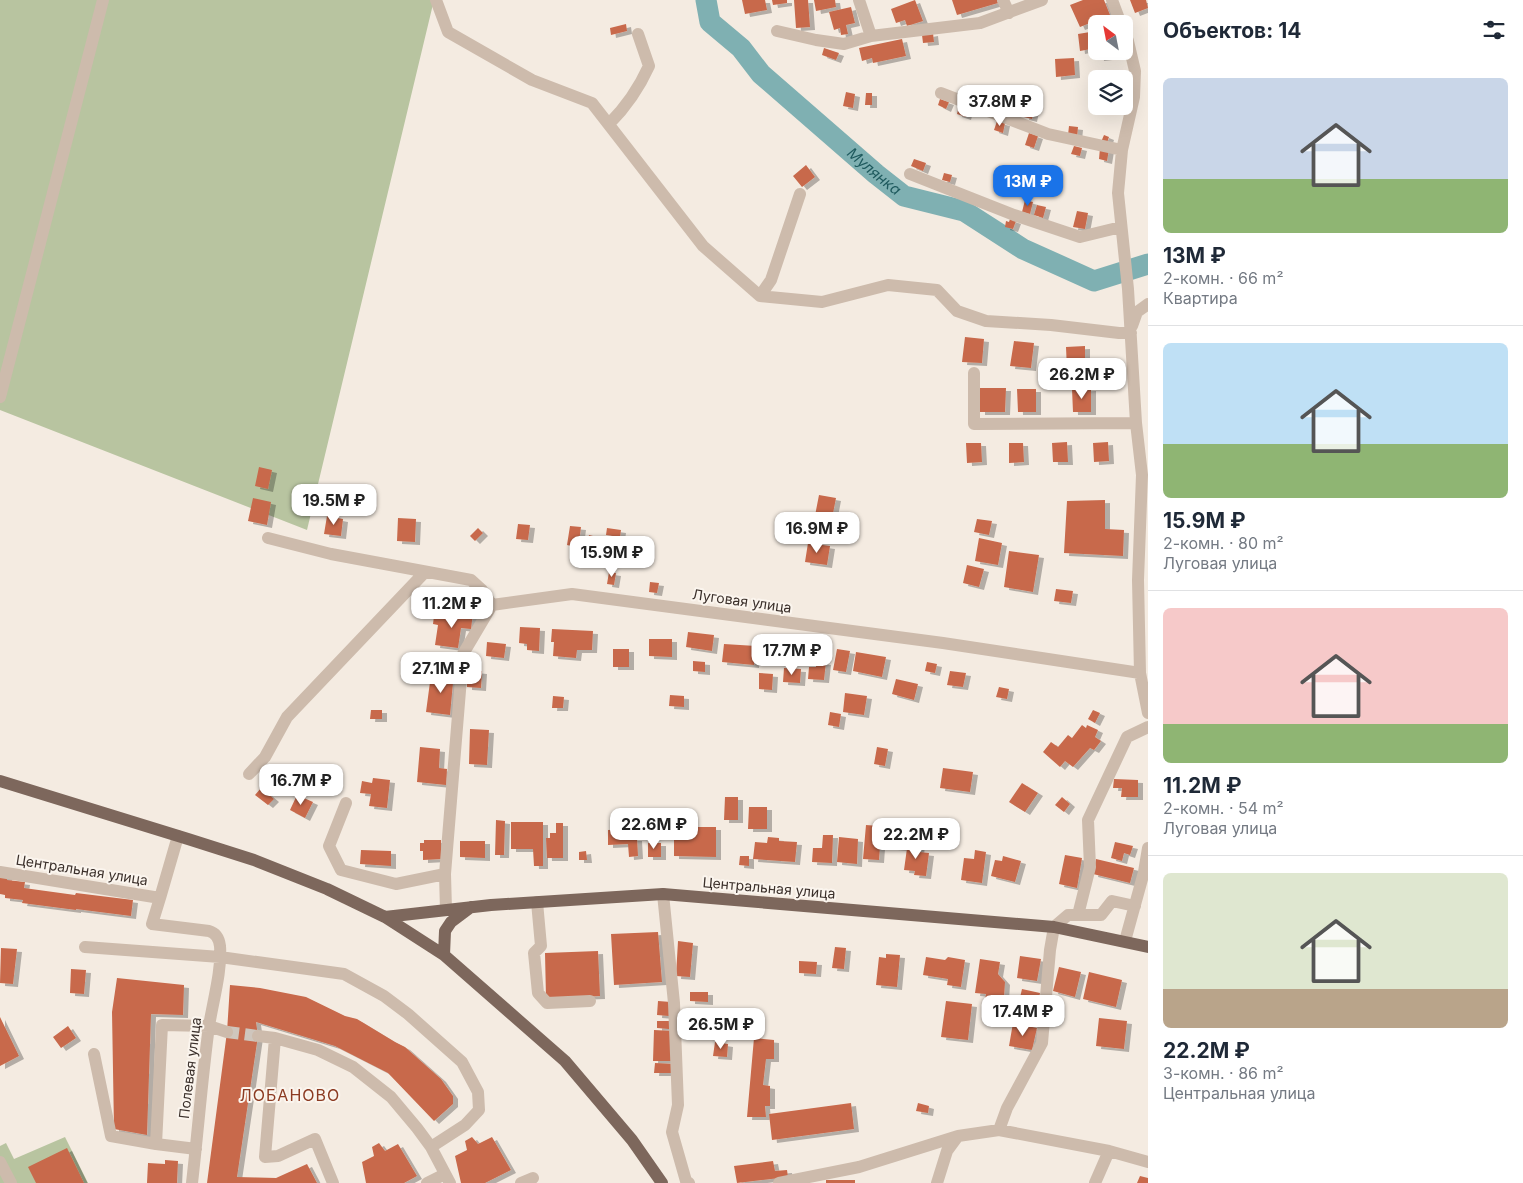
<!DOCTYPE html>
<html lang="ru">
<meta charset="utf-8">
<style>
:root{--surface:#fff;--page:#f6f6f7;--text:#1f2937;--muted:#747a83;--line:#e0e1e3;--accent:#1a73e8}
body{margin:0;font-family:Inter,sans-serif;background:var(--page);color:var(--text);height:100vh;display:flex;flex-direction:column;font-size:19px;white-space:nowrap}
*{box-sizing:border-box;margin:0}
p{font-size:16px;color:var(--muted)}
.icon{flex:none;width:28px;height:28px;fill:none;stroke:currentColor;stroke-width:2;stroke-linecap:round;stroke-linejoin:round}
.map{position:relative;flex:1;overflow:hidden}
.drawer{display:flex;flex-direction:column;background:var(--surface);width:375px}
.drawer>*{flex:none}
.needle{width:32px;rotate:328deg}
.controls{position:absolute;left:1088px;top:15px;display:grid;gap:10px}
.controls a{display:grid;place-items:center;width:45px;height:45px;border-radius:8px;background:var(--surface);box-shadow:0 5px 20px #0002;font-size:25px}
.price{position:absolute;translate:-50% -42px;padding:0 11px;border-radius:10px;background:#fff;color:#222;font-size:16px;line-height:32px;filter:drop-shadow(0 1px 2px #0008)}
.price::after{content:'';position:absolute;left:50%;top:30px;width:15px;height:11px;margin-left:-8px;background:inherit;clip-path:polygon(0 0,100% 0,50% 100%)}
.price.current{background:var(--accent);color:#fff}
ul{padding:0;list-style:none}
li{display:grid;align-content:center;gap:10px;height:265px;padding:0 15px}
li+li{border-top:1px solid var(--line)}
li span{display:grid;place-items:center;height:155px;border-radius:8px;color:#555}
li>.icon{margin-inline-start:auto}
span .icon{width:90px;height:90px;fill:#fffc;stroke-width:1}
li b{font-size:21px}
h2{display:flex;justify-content:space-between;align-items:center;height:60px;padding:0 15px;font-size:21px}
main{display:flex;flex:1;min-height:0}
.map>svg:first-child{display:block}
.green{fill:#b8c4a0}
.lines{fill:none;stroke-linecap:round;stroke-linejoin:round}
.river{stroke:#7fb0b2;stroke-width:21}
.building{fill:#c8694b;filter:url(#shadow)}
.minor-tunnel{stroke:#cfc6bd;stroke-width:12;stroke-dasharray:12 6;stroke-linecap:butt}
.minor{stroke:#cdbbac;stroke-width:12}
.major{stroke:#7d675c;stroke-width:12}
.labels{text-anchor:middle;stroke-width:4;stroke-linejoin:round;paint-order:stroke}
.street-label{font-size:14px;fill:#3b302b;stroke:#fbf5ee}
.water-label{font-size:15px;font-style:italic;fill:#1f5a5e;stroke:#fbf5ee}
.quarter-label{font-size:16px;letter-spacing:1px;fill:#8c3b22;stroke:#fbf5ee}
</style>
<main>
<div class="map">
<svg width="1148" height="1183" viewBox="0 0 1148 1183">
<defs>
<filter id="shadow"><feDropShadow dx="5" dy="3" stdDeviation="0" flood-color="#0004"/></filter>
</defs>
<rect width="100%" height="100%" fill="#f4ebe1"/>
<path class="green" d="M0 0H434L307 530 0 410Z
M65 1137 88 1183H0V1146L6 1143 14 1159Z"/>
<g class="lines">
<path class="river" id="s1" d="M706 0 710 22 741 48 761 74 876 174 904 196 964 211 1023 249 1094 281 1148 264"/>
</g>
<path class="building" d="M742 0H765L767 10 745 14Z
M772 0H787V3L773 5Z
M794 0H808L810 27 796 28Z
M814 0H835L836 7 816 11Z
M915 0 923 21 907 26 905 20 896 23 891 9Z
M952 0H997L998 3 957 15Z
M1083 0H1104L1110 15 1080 27 1070 5Z
M1130 0H1146L1148 8 1135 13Z
M851 7 855 23 846 25 848 34 841 35 840 28 834 30 829 12Z
M626 24 627 31 611 35 610 28Z
M1096 31V48L1080 51 1078 34Z
M933 33 934 42 923 43 922 35Z
M902 39 906 56 873 63 872 58 862 61 859 48Z
M824 48 839 53 836 60 822 55Z
M1098 51H1116V56L1099 58Z
M1074 58 1075 75 1056 77 1055 59Z
M846 92 855 94 853 108 843 106Z
M866 93H872V105H865Z
M976 93 985 95 983 102 974 100Z
M940 99 949 102 946 109 938 105Z
M959 106 968 109 966 117 957 114Z
M1026 107 1034 109 1032 119 1024 117Z
M997 121 1005 123 1003 133 994 130Z
M1069 126 1078 127 1077 137 1068 135Z
M1029 133 1038 136 1034 148 1025 145Z
M1104 135 1109 137 1107 143 1101 142Z
M1074 146 1082 148 1080 156 1071 154Z
M1100 148 1109 149 1107 161 1099 159Z
M914 159 926 163 923 171 911 166Z
M806 165 815 177 802 187 793 176Z
M944 173 952 175 950 182 942 180Z
M1025 200 1033 202 1030 214 1022 212Z
M1037 205 1046 207 1043 218 1034 215Z
M1077 211 1088 213 1085 229 1073 227Z
M1010 219 1016 221 1013 229 1005 227 1006 221 1009 222Z
M965 337 984 339 982 363 962 362Z
M1014 341 1034 343 1031 368 1010 366Z
M1085 346V369L1067 370 1066 347Z
M980 388H1006L1005 412H980Z
M1091 388V412H1073L1072 389Z
M1017 389H1036V412H1018Z
M1067 442 1068 462H1053L1052 443Z
M1108 442 1109 461 1094 462 1093 443Z
M966 443H981L982 462 967 463Z
M1009 443H1023L1024 462 1009 463Z
M259 467 272 470 268 489 255 486Z
M358 494 366 495 365 503 357 502Z
M819 495 836 498 829 534 812 531Z
M253 498 271 502 267 525 248 521Z
M1105 500V529L1124 530 1123 556 1064 553 1067 501Z
M327 516 343 519 341 536 324 534Z
M398 518 416 519 415 542 397 541Z
M977 519 992 521 989 535 974 532Z
M518 524 530 525 528 540 516 539Z
M570 526 581 527 579 542H583L581 555 574 554 575 547 567 545Z
M478 528 483 533 475 541 470 536Z
M607 528 621 530 620 537 606 535Z
M589 535 597 537 593 557 585 555Z
M979 538 1002 543 998 565 975 561Z
M808 543 830 546 827 565 805 562Z
M1009 551 1039 555 1033 592 1004 587Z
M967 565 984 569 979 587 963 583Z
M609 572 616 573 614 585 607 584Z
M650 582 659 583 657 593 649 592Z
M451 589 466 591 463 607 448 604Z
M1056 589 1073 591 1071 603 1054 601Z
M457 611 473 613 471 629 461 628 458 648 435 645 438 625 433 624 434 616 456 618Z
M520 627 540 628 539 651 527 650V644L519 643Z
M552 629 593 631 592 650H577L576 658 553 656 554 642H551Z
M688 632 714 635 712 651 686 647Z
M649 639H672V657L649 656Z
M487 642 506 644 504 658 486 656Z
M724 644 756 646 754 665 722 662Z
M613 649H629V667H613Z
M837 649 850 651 846 672 833 670Z
M856 652 886 657 882 677 853 671Z
M693 661 705 662V672L693 671Z
M816 661 826 662 824 680 808 679 809 667H816Z
M927 662 937 664 935 673 925 671Z
M784 668 801 669 800 683 783 682Z
M439 670 454 672 450 715 426 712 430 682H437Z
M471 670 482 671 481 688 467 687V677H470Z
M950 671 966 673 963 687 947 685Z
M759 673 773 674 772 690 759 689Z
M896 679 918 684 914 700 892 694Z
M999 687 1009 689 1007 699 996 697Z
M845 693 867 696 864 715 843 712Z
M670 695 684 696V707L669 706Z
M553 696 564 697 563 708H552Z
M371 710H382V719H370Z
M1093 710 1100 713 1095 723 1088 719Z
M830 712 841 714 839 727 828 725Z
M1082 725 1086 728 1087 725 1098 730 1095 737 1101 741 1094 750 1090 748 1073 767 1065 761 1060 767 1043 752 1051 742 1058 747 1068 735 1072 738Z
M470 729 489 730 487 765 469 764Z
M420 747 440 749 439 768 447 769 446 785 417 782Z
M877 747 888 749 885 766 874 764Z
M943 768 973 772 970 792 940 788Z
M373 778 390 780 387 808 369 806 371 794 360 793 362 781 372 783Z
M1114 779 1138 780V797H1121L1122 788H1113Z
M1022 783 1038 793 1025 812 1009 802Z
M261 788 274 799 268 805 255 795Z
M297 795 313 802 305 818 290 810Z
M725 797H738V820H724Z
M1062 797 1070 804 1064 812 1055 805Z
M749 807H767V829H748Z
M496 820 505 821 504 855H495Z
M511 822H543V866H534L533 849H511Z
M556 823H563V858H547L546 838H550V833H556Z
M866 825 906 828 905 848 880 846 879 860 863 859Z
M682 827H716V857L674 856V831H682Z
M632 829V838H637L638 856 629 857 628 844 608 845V830Z
M823 835H833L832 863 812 862 813 848H822Z
M768 837 779 838V841L797 842 795 862 753 859 755 842 767 843Z
M839 837 858 839 857 864 837 862Z
M424 840H441V859L423 860V851H420V843H424Z
M460 841H485V858L460 857Z
M908 841 920 843 919 852 929 853 926 876 914 875 915 871 904 870Z
M1115 842 1133 846 1130 855 1124 853 1122 861 1111 858Z
M648 843H661V857H648Z
M361 850 391 851V866L360 864Z
M975 850 986 852 982 883 961 880 964 858 974 859Z
M586 851 587 860H579V852Z
M1065 855 1082 858 1077 888 1059 884Z
M740 856H749V866L739 865Z
M1003 856 1021 861 1015 882 991 876 995 860 1002 861Z
M1096 859 1134 868 1130 883 1093 874Z
M0 874 7 875V880L25 882 24 888 75 895 76 893 133 900 131 916 76 909V910L22 903 23 900 5 898V895L0 894Z
M658 932 662 982 614 985 611 934Z
M678 941 693 943 690 977 676 976Z
M835 947 846 948 844 969 832 968Z
M1 948 17 949 13 984 0 983Z
M598 951 600 996 546 998 545 953Z
M886 954 900 955 897 987 876 985 879 957 886 958Z
M1020 956 1041 959 1037 981 1017 978Z
M926 957 945 960 948 957 965 960 961 987 947 985 948 979 923 975Z
M980 959 1000 962 998 974 1005 982 1004 997 999 1001 985 1000 986 994 975 993Z
M799 961 817 962 816 974 799 973Z
M1059 967 1081 972 1075 997 1053 991Z
M71 969 86 970 84 994 70 993Z
M1089 972 1122 980 1116 1007 1083 999Z
M117 978 184 985 183 1015 151 1014 147 1135 114 1129 112 1012Z
M230 985 260 988 306 997 345 1016 357 1019 395 1042 405 1047 441 1079 453 1096V1104L434 1121 388 1073 335 1046 256 1022 258 1036 237 1177 276 1178 307 1164 317 1183H207L227 1032Z
M1022 989 1040 993 1034 1023 1015 1019Z
M690 992H708V1002L690 1001Z
M658 1001 671 1002 669 1016 657 1015Z
M946 1001 972 1004 968 1040 941 1037Z
M689 1011 715 1012V1023L689 1022Z
M0 1017 19 1056 0 1066Z
M1099 1018 1127 1021 1124 1049 1096 1046Z
M657 1021H670L669 1029 657 1028Z
M1013 1023 1037 1028 1032 1050 1009 1046Z
M699 1024 716 1025V1036H699Z
M68 1026 76 1038 61 1048 53 1037Z
M654 1030 672 1031V1061H653Z
M754 1038 774 1040V1059H766L763 1085 770 1086V1106H765L766 1117H747Z
M715 1042 728 1044 727 1057 713 1056Z
M655 1063 673 1064 672 1073H654Z
M851 1103 854 1129 772 1140 769 1114Z
M918 1103 929 1106 928 1113 916 1111Z
M472 1137 478 1144 492 1137 511 1170 485 1183H461L455 1156 467 1150 465 1141Z
M379 1143 385 1151 398 1144 417 1176 404 1183H366L362 1162 374 1156 372 1147Z
M67 1148 84 1183H36L28 1167Z
M165 1160 178 1161 177 1183H147L148 1163 165 1164Z
M773 1161 775 1171 787 1170 788 1177 737 1183 734 1166Z
M1140 1176 1148 1178V1183H1137Z
M826 1180H855V1183H826Z"/>
<g class="lines">
<path class="minor-tunnel" d="M227 1032 258 1036"/>
<path class="minor" d="M436 0 448 32 532 80 592 103 703 246 760 296 822 302 888 285 937 290 957 311 986 321 1051 325 1119 333H1131
M859 0 871 36
M1003 0 1009 13
M1112 0 1121 24
M1124 30 1128 41 1135 71 1134 97 1122 150 1118 193 1128 289 1136 423 1142 475 1138 580 1140 673 1148 713
M777 31 816 40 844 44 871 36 980 23 1042 0
M941 93 1048 134 1122 150
M609 124C626 107 639 88 649 66L638 34
M910 174 1014 215 1080 237 1121 227
M760 296 771 280 800 194
M1132 326 1137 312 1148 304
M974 373V424L1136 423
M0 397 103 0
M268 538 331 554 471 580 482 590 492 605
M249 774 265 757 287 717 425 572
M346 803 329 846 341 870 396 884 445 874
M0 872 160 898 152 924 209 931C216 933 219 938 220 946 222 970 213 1001 209 1026 202 1078 198 1131 192 1183
M663 894 674 1003 678 1105 672 1132 686 1181 689 1183
M160 898 178 836
M537 902 541 946 534 953 538 993 547 1003 590 1001
M446 910 445 874 463 654 492 605 572 594 943 643 1140 673
M1078 915 1090 867 1088 820 1127 737 1148 727
M1125 941 1144 872 1148 848
M85 947 220 957 344 974 384 996 408 1014 462 1062 478 1092 479 1110 465 1125 431 1147
M258 1036 275 1038 318 1050 353 1067 391 1097 417 1128 431 1147 450 1183
M275 1038 265 1157 278 1156 315 1139 333 1183
M94 1054 111 1136 156 1144
M999 1130 1007 1108 1042 1043 1050 950 1054 927 1068 915H1101L1112 901 1135 906
M196 1149 156 1144 162 1025 209 1026 227 1032
M0 1162 11 1183
M427 1183 445 1174
M521 1183 533 1178
M779 1183 859 1167 958 1136
M937 1183 947 1151 958 1136 999 1130 1109 1151 1148 1162
M1095 1183 1109 1151"/>
<path class="major" d="M0 781 188 839 254 860 327 889 385 917 444 955
M471 907 451 922 445 931 444 955 565 1061 632 1140 662 1183
M385 917 491 905 663 894 1054 927 1148 947"/>
</g>
<g class="labels">
<g class="street-label">
<text transform="translate(742 601) rotate(8)" y="5">Луговая улица</text>
<text transform="translate(82 870) rotate(9)" y="5">Центральная улица</text>
<text transform="translate(769 888) rotate(5)" y="5">Центральная улица</text>
<text transform="translate(190 1068) rotate(-83)" y="5">Полевая улица</text>
</g>
<g class="water-label">
<text dy="5" stroke="none"><textPath href="#s1" startOffset="245">Мулянка</textPath></text>
</g>
<g class="quarter-label">
<text x="290" y="1101">ЛОБАНОВО</text>
</g>
</g>
</svg>
<div class="controls">
<a><svg class="needle" viewBox="-14 -14 28 28"><path d="M0-13l5 13h-10z" fill="#e53935"/><path d="M0 13l5-13h-10z" fill="#747a83"/></svg></a>
<a><svg class="icon" aria-label="layers" viewBox="0 0 24 24"><path d="M12 4l9 5-9 5-9-5zM3 14l9 5 9-5"/></svg></a>
</div>
<b class="price" style="left:1000px;top:127px">37.8M ₽</b>
<b class="price current" style="left:1028px;top:207px">13M ₽</b>
<b class="price" style="left:1082px;top:400px">26.2M ₽</b>
<b class="price" style="left:334px;top:526px">19.5M ₽</b>
<b class="price" style="left:817px;top:554px">16.9M ₽</b>
<b class="price" style="left:612px;top:578px">15.9M ₽</b>
<b class="price" style="left:452px;top:629px">11.2M ₽</b>
<b class="price" style="left:792px;top:676px">17.7M ₽</b>
<b class="price" style="left:441px;top:694px">27.1M ₽</b>
<b class="price" style="left:301px;top:806px">16.7M ₽</b>
<b class="price" style="left:654px;top:850px">22.6M ₽</b>
<b class="price" style="left:916px;top:860px">22.2M ₽</b>
<b class="price" style="left:1023px;top:1037px">17.4M ₽</b>
<b class="price" style="left:721px;top:1050px">26.5M ₽</b>
</div>
<section class="drawer">
<h2>Объектов: 14<svg class="icon" aria-label="filters" viewBox="0 0 24 24"><path d="M4 7h16M4 17h16"/><circle cx="9" cy="7" r="2"/><circle cx="15" cy="17" r="2"/></svg></h2>
<ul>
<li><span style="background:linear-gradient(#c9d6e8 65%,#8fb573 0)"><svg class="icon" aria-label="home" viewBox="0 0 24 24"><path d="M3 11l9-7 9 7M6 9v11h12V9"/></svg></span><div><b>13M ₽</b><p>2-комн. · 66 m²</p><p>Квартира</p></div></li>
<li><span style="background:linear-gradient(#bfe0f5 65%,#8fb573 0)"><svg class="icon" aria-label="home" viewBox="0 0 24 24"><path d="M3 11l9-7 9 7M6 9v11h12V9"/></svg></span><div><b>15.9M ₽</b><p>2-комн. · 80 m²</p><p>Луговая улица</p></div></li>
<li><span style="background:linear-gradient(#f6c9c9 75%,#8fb573 0)"><svg class="icon" aria-label="home" viewBox="0 0 24 24"><path d="M3 11l9-7 9 7M6 9v11h12V9"/></svg></span><div><b>11.2M ₽</b><p>2-комн. · 54 m²</p><p>Луговая улица</p></div></li>
<li><span style="background:linear-gradient(#dfe7d0 75%,#b9a48a 0)"><svg class="icon" aria-label="home" viewBox="0 0 24 24"><path d="M3 11l9-7 9 7M6 9v11h12V9"/></svg></span><div><b>22.2M ₽</b><p>3-комн. · 86 m²</p><p>Центральная улица</p></div></li>
</ul>
</section>
</main>
